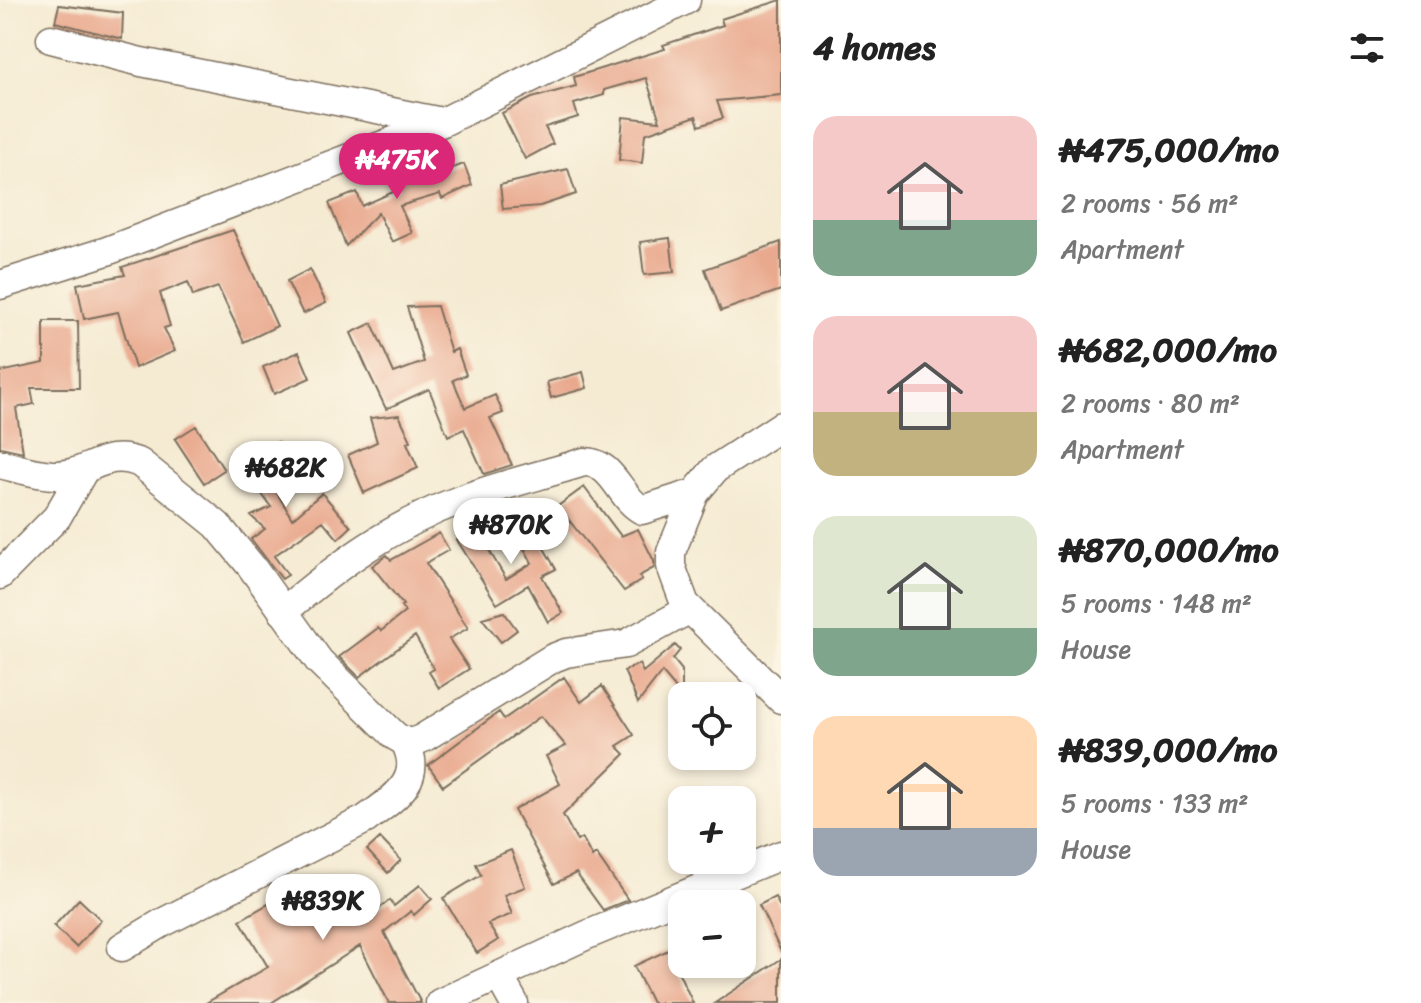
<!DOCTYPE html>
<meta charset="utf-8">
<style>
:root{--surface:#fff;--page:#f2f2f2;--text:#222;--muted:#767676;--accent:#db2777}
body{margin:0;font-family:Sriracha,sans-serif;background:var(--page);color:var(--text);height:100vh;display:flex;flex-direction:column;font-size:30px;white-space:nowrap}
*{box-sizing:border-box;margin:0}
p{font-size:26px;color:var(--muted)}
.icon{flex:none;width:44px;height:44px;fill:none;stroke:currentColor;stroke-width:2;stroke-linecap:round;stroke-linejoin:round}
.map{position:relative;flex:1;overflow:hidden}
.side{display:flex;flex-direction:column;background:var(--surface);width:640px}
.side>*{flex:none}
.controls{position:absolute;left:668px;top:682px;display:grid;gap:16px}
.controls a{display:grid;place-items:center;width:88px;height:88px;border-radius:16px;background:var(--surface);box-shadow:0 4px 12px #0003;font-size:40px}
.price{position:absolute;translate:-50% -68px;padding:0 18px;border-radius:28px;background:#fff;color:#222;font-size:26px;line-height:52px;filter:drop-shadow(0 2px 4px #0008)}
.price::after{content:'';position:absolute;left:50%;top:48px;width:24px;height:18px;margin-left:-12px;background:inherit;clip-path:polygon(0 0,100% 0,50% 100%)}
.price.active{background:var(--accent);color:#fff}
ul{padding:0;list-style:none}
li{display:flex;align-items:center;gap:24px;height:200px;padding:0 32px}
li span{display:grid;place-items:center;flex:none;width:224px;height:160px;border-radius:24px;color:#555}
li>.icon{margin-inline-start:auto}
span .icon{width:96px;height:96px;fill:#fffc;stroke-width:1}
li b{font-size:34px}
h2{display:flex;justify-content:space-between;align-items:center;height:96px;padding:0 32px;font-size:34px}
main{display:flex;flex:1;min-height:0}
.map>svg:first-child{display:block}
.building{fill:#e9a98e}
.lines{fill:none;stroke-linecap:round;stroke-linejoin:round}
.minor-casing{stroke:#7c6e5d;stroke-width:31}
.minor{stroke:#fff;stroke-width:28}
</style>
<main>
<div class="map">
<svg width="781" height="1003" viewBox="0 0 781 1003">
<rect width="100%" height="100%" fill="#fcf5e5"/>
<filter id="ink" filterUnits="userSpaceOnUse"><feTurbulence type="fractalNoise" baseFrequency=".0125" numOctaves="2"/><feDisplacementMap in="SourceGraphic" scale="16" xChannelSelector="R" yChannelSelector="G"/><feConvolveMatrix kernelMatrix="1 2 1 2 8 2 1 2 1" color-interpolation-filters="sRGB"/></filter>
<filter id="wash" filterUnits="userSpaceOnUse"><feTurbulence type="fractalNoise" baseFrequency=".006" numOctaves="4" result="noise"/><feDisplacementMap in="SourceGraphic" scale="32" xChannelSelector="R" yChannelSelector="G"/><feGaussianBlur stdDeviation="1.8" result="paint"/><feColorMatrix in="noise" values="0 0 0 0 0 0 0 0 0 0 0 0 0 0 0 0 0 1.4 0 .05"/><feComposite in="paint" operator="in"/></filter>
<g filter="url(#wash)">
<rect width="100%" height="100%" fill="#f5ebd3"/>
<g id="blocks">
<path class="building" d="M781 0V95L717 101 723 118 699 126 696 116 645 134 642 163 619 160 623 117 660 121 646 78 604 90V95L574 104 578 117 545 127 553 144 525 159 502 113 532 98 576 86 574 77 665 49 663 45 723 25 721 19Z
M59 5 123 13 122 39 55 22Z
M423 164 427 177 464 164 472 185 442 199 440 194 400 206 412 233 392 242 378 213 346 246 329 203 357 192 362 206 400 189 394 174Z
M568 169 576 194 540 206 503 209 500 185Z
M233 230 277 326 244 342 218 287 193 296 188 282 160 293 170 326 164 328 175 351 135 368 118 312 84 319 77 284 125 275 122 267Z
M670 238 674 272 644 275 640 242Z
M781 242V290L721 311 705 269Z
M310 269 326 303 303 314 287 281Z
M437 306 451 352 457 349 466 375 453 380 465 408 495 395 503 413 490 418 512 465 484 474 464 429 448 436 429 389 386 409 368 371 351 333 372 323 394 373 424 362 407 307Z
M44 321H78L79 388H31L34 404 16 408 23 452 0 447V372L44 363Z
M299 352 310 378 274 394 263 367Z
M583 372 587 388 551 398 547 382Z
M399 415 411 441 407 443 418 468 364 493 348 455 377 442 370 418Z
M196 426 224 470 204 483 175 439Z
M278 442 296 469 273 485 292 519 322 493 351 527 338 539 323 521 274 556 288 575 282 579 251 539 265 529 251 516 271 507 243 467Z
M584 487 621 536 638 529 654 561V568L639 576 642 580 624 591 558 506Z
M504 511 514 528 486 545 506 579 532 563 522 544 537 536 556 569 542 576 563 613 548 622 528 585 497 604 457 540Z
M439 533 449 550 426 563 468 628 449 639 469 669 439 688 429 672 434 669 415 636 359 677 339 657 378 628 381 631 405 612 401 606 403 605 372 566 387 555 391 560Z
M504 612 517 630 501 642 482 618Z
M675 645 680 650 673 659 682 670V696L662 672 638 703 624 671 639 664 643 672Z
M564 677 581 702 602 686 634 735 617 746 625 754 563 815 577 841 582 838 592 857 596 854 628 900 603 910 576 873 554 884 514 810 560 784 546 756 566 746 541 716 443 786 428 765 499 712 504 719Z
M380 838 401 860 388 873 367 850Z
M511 850 525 887 504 895 512 914 488 924 498 940 477 953 443 898 481 875 476 864Z
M318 876 328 896 347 884 368 917 390 900 394 906 420 885 432 899 414 915 411 911 384 932 421 1003H389L360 946 271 1003H206L268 967 240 920Z
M775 897 781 909V952L759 905Z
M79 899 101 920 76 947 54 926Z
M668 950 693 1003H652L634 966Z
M781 959V1003H715Z"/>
</g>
</g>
<g filter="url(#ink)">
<use href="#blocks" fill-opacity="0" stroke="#7c6e5d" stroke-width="2"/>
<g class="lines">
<g class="minor-casing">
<path id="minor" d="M51 39 141 62 442 122
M0 285 107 251 443 122 686 0
M781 426 715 469 695 493 671 552V566L685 604 781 699
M0 464C17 468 38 475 56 475 90 475 104 448 140 463L217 525 251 566 319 661 395 736C406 743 411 744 423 738L553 658 566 653 626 644 681 614 685 604
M0 575 57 517 84 470
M283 612C338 565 392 525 460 500 500 485 543 475 584 462 613 461 620 499 642 510L695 493
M122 947 162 923 366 819C394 798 425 780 405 742
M499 976 514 1003
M440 1003 587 935 781 855"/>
</g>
<use href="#minor" class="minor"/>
</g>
</g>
</svg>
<div class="controls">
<a><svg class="icon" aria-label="locate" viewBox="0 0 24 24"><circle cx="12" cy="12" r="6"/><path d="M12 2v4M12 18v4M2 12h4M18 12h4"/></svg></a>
<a>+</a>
<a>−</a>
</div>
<b class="price active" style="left:397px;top:201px">₦475K</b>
<b class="price" style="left:286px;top:509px">₦682K</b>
<b class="price" style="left:511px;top:566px">₦870K</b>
<b class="price" style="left:323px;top:942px">₦839K</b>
</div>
<section class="side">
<h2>4 homes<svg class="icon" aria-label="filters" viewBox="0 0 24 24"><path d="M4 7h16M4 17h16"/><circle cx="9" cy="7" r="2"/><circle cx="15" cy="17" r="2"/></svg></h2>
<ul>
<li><span style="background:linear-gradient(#f6c9c9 65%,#7fa58c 0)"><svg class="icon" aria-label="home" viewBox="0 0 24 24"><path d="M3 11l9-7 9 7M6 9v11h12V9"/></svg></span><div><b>₦475,000/mo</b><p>2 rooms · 56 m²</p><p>Apartment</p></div></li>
<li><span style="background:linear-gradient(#f6c9c9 60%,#c2b280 0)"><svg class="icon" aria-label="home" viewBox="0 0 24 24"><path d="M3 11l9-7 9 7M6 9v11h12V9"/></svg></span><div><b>₦682,000/mo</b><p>2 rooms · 80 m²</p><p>Apartment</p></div></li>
<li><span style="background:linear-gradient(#dfe7d0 70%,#7fa58c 0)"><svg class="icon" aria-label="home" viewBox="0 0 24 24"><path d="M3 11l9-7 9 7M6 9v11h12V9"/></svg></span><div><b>₦870,000/mo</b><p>5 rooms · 148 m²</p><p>House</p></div></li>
<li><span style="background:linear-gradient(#ffd9b3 70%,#9aa5b1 0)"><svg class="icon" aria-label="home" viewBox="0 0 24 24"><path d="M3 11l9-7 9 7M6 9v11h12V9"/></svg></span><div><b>₦839,000/mo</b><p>5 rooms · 133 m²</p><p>House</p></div></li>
</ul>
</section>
</main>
